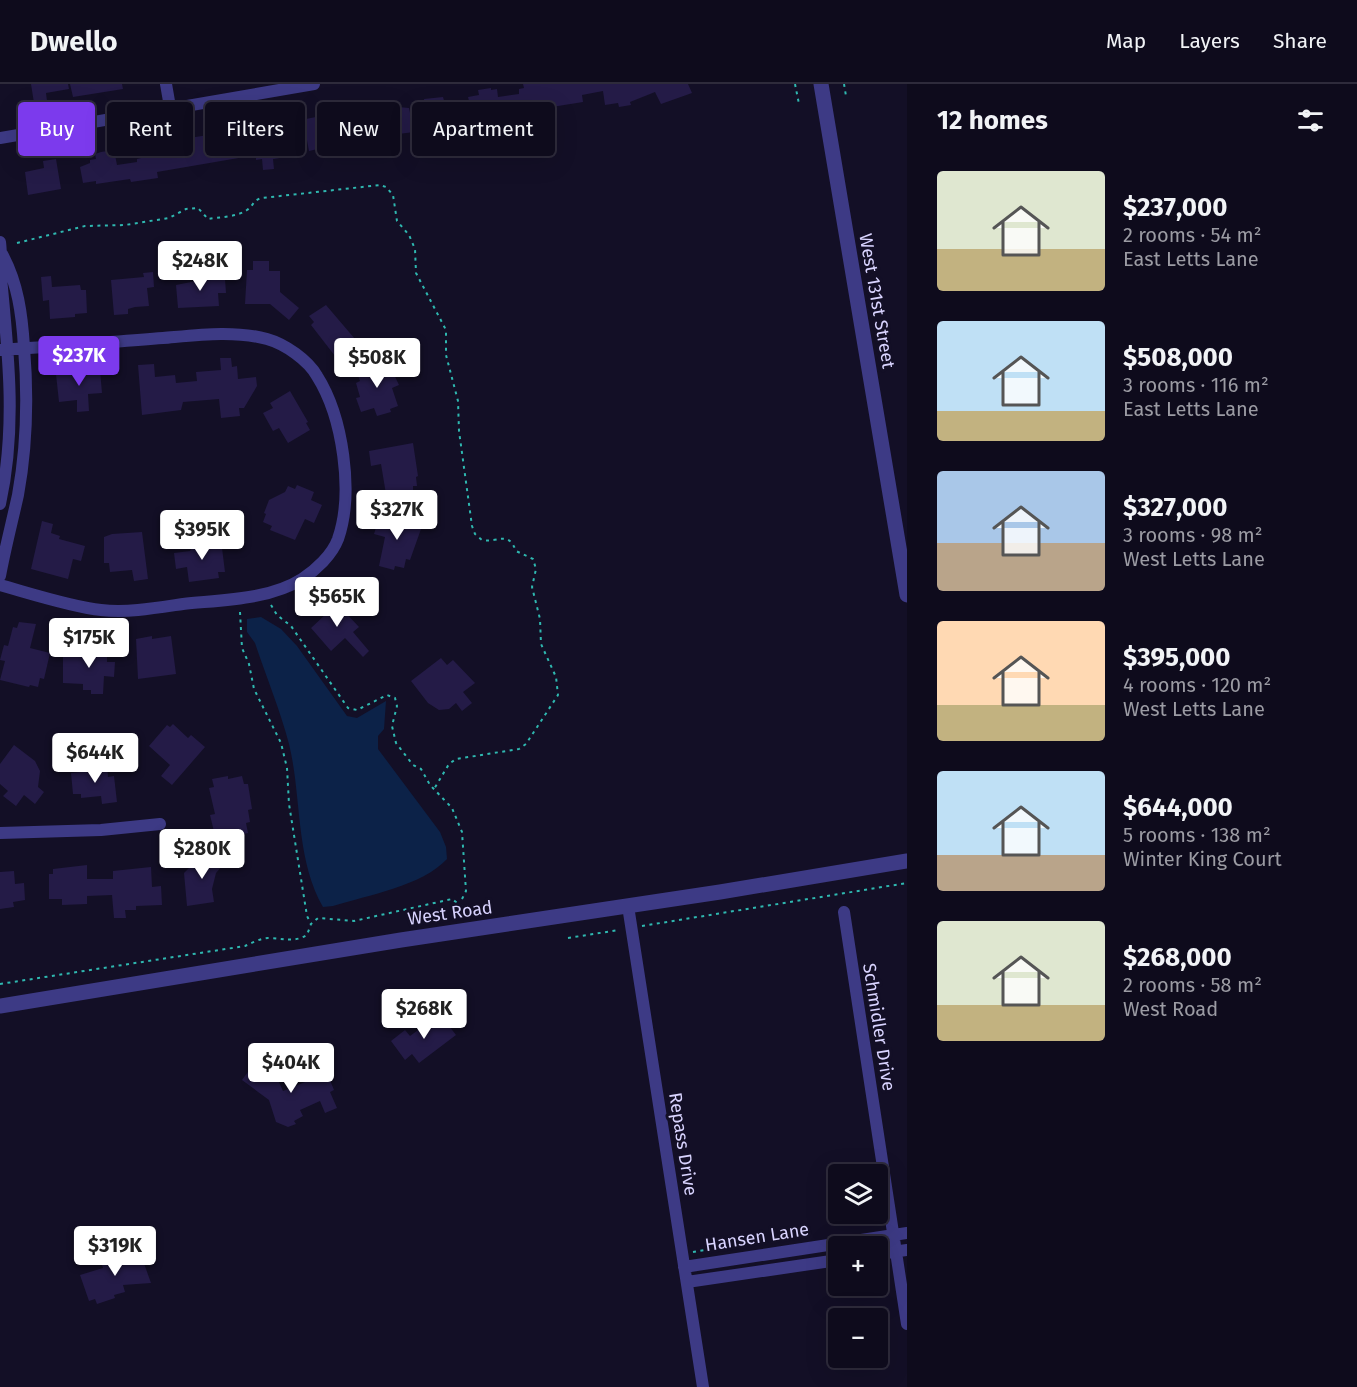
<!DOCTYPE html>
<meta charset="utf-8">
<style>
:root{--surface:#0e0b1c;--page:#1c1929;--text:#f1f3f6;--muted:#9b9ba3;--line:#2e2b3b;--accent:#7c3aed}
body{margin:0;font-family:"Fira Sans",sans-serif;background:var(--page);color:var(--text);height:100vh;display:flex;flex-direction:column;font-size:22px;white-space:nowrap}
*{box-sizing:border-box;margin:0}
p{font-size:20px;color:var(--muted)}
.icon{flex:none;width:33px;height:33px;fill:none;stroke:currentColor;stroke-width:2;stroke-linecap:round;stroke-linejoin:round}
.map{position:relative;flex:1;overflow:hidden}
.panel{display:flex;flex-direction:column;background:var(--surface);width:450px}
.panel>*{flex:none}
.guide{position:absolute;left:18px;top:18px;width:570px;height:54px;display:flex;gap:12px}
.fabs{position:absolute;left:828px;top:1080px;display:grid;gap:12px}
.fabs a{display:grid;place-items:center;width:60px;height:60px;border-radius:6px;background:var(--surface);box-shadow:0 6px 24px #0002,0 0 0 2px var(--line);font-size:30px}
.price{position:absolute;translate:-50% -51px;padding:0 14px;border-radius:6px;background:#fff;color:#222;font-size:20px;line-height:39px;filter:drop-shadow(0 2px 3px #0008)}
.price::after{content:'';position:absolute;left:50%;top:36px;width:18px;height:14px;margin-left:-9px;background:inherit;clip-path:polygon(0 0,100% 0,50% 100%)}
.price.current{background:var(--accent);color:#fff}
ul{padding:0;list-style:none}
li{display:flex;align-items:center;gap:18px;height:150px;padding:0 30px}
li span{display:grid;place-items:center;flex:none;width:168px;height:120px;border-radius:6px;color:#555}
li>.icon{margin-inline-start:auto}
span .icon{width:72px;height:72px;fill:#fffc;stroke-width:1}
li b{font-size:26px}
h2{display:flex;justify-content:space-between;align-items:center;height:72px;padding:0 30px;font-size:26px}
.chip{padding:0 21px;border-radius:6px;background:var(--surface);box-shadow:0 6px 24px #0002,0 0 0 2px var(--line);font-size:21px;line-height:54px}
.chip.current{background:var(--accent);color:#fff}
header{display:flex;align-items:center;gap:36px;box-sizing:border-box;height:84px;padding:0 30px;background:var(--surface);border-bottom:2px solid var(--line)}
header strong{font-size:28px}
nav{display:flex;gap:33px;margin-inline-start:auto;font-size:21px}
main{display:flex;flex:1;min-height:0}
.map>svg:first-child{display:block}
.water{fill:#0c2248}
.building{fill:#241b47}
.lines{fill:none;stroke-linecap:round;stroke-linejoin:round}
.path{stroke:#2fb8b0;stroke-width:2;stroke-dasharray:3 4.5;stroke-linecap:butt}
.minor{stroke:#3d3a85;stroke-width:12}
.tertiary{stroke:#3d3a85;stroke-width:15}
.labels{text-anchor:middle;stroke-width:6;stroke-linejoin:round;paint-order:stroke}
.street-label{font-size:18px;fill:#d9d4ff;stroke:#130f26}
</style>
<header>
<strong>Dwello</strong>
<nav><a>Map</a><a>Layers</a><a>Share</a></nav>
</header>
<main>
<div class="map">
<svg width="907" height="1303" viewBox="0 0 907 1303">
<rect width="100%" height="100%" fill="#130f26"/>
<path class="water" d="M261 533 281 545 297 562 347 632 357 634 386 617 384 645 378 652V665L440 748 446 763 447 775C422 802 368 811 333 822L323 823C295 774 302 713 289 660 280 626 266 592 255 559L247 548V535Z"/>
<path class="building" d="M31 0H68L69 5 46 9 47 17 34 19Z
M70 0H122L123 5 73 13Z
M523 0H688L692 9 661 20 655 8 630 18 631 21 619 23 618 19 605 21 603 7 582 11 583 18 495 32 486 35 487 38 435 47 432 28 426 29 424 15 443 13 445 20 449 21 469 17 468 13 479 11 478 6 491 4V6L497 5 498 13 519 10V5L524 4Z
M398 19V23L409 24 414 48 367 54 309 67 306 51 301 52 300 50 277 53 280 74 273 75 274 85 263 86 262 75 256 76V71L157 88 158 94 131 98 130 95 96 100V97L83 99 80 83 90 79V76L96 75 95 70 101 68 114 66 117 81 137 78V75L141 74 139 62 227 48V52L263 47 262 41 280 40 316 33 318 40 337 37 336 30 355 28 356 32 380 28 379 24Z
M56 75 61 105 28 111 25 88 44 84 43 77Z
M253 177H269V187H280V208L299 224 289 236 270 220H245L247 186H253Z
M153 188 154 203 147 204 149 222 135 223 128 225V230L114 231 111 196 144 193 143 189Z
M206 189 207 196 225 195 226 209H218L219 222 178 224 176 201 196 197V190Z
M51 192 52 203 80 201 81 206H86L87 229 75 230V233L50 235 49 216 43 217 41 193Z
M326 221 355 255 335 272 311 241 314 238 309 232Z
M220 274H231L232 283 237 282 238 295 256 293 257 302 244 324H239L240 332 221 334 219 315 183 318 181 326 142 331 138 281 154 280 155 293 175 291 176 299 197 297 196 288 221 286Z
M388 278 399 301 392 304 398 322 390 325 391 328 377 332 374 324 361 328 356 314 360 313 356 299 360 297 357 289Z
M77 286 78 288 100 286 102 309 88 310 89 327 77 328V316L59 318 56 290Z
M290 307 308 338 306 339 310 346 288 359 279 344 273 347 263 329 273 324 270 319Z
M413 359 418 392 416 393 417 402H413V406L386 410 381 380 371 382 369 367Z
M297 401 314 408 311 416 322 421 314 439 305 435 295 456 270 446 272 442 263 438 266 430 264 429 269 416 285 408 288 402 295 405Z
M399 430 416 434 414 443 421 445 410 476 406 475 404 484 395 482 394 486 379 482 385 453 374 450 379 434 397 439Z
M42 437 53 440 51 449 60 452 59 455 85 462 81 477 73 475 68 495 31 485Z
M142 448 148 495 134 497 132 486 110 488 109 479H104V453L112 450Z
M207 456V458L221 456 225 488H218L219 494 189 498 187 483 176 485 174 469 190 467 197 457Z
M330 512 359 543 353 548 369 567 363 573 345 554 331 567 311 544 326 530 319 522Z
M19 538 36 540 30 564 50 569 44 595 40 594 38 603 30 601 29 603 0 596 5 577 0 576 4 561 8 562 13 543 17 544Z
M152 552V555L171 552 176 590 138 595 136 555Z
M93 557H107V578H115L114 593 104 592 103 610H91V606H83V600L63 599V573L75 568 77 572H92Z
M441 574 447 581 453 576 475 599 463 608 472 619 462 627 456 619 449 625 439 626 428 619 411 597Z
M173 640 188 654 191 651 205 663 172 701 161 692 170 681 149 662 167 641 170 643Z
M14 661 35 677 40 687 38 703 44 708 35 720 24 711 16 722 3 712 8 707 0 700V680Z
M104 678 107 681 108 693 114 692 117 718 102 720 101 712 81 714V710H73L71 689 80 688V684L96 682Z
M228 692V695L242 692 244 700H248L252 725 248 726 250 738 246 739 248 749 216 756 210 731 215 730 209 704 214 703 212 695Z
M206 767 224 780 216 789 212 805 214 818 187 822 184 789Z
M87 781V795H113V787L151 783 152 803 161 802 162 821 136 822V826H125L126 834H114L112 811 87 812V820L62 821V815H49V790H53V785Z
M14 787 15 800 24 799 25 816 13 818 14 823 0 825V788Z
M440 930 456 951 419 979 412 970 405 976 391 957 405 946 410 952Z
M256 977 278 996 283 1007 327 989 334 1006 330 1008 337 1024 325 1029 320 1017 300 1026 303 1032 294 1037 296 1040 288 1043 276 1038 269 1016 242 996Z
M131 1168 132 1171 138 1169 141 1171 151 1199 123 1201 125 1208 114 1211 115 1214 97 1220 95 1215 89 1217 80 1191 103 1184 101 1178Z"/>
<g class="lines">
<path class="path" d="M795 0 799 20
M844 0 846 12
M17 159 85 142 125 141 169 134 186 125 198 124 208 135C220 133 237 133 247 126 254 121 253 116 262 114L380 101 386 103 393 111 397 137 409 151 415 165 416 189 446 246V271L458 317 459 347 472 442 475 450 482 456C499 459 508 446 516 467L533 475 536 485 532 503 540 535 541 560 556 593 558 611 526 660 519 665 456 675 449 680 434 705
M271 521 277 531 291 542 348 624 357 626 387 611 395 614 397 622 392 642 396 659 413 681 421 685 430 701 452 724 462 748 466 807 460 819
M240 528 242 564 249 580 254 605 281 659 287 684 289 720 307 832 311 840
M642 842 907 799
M568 854 619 846
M0 900 245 862C252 859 261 854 268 854 282 854 294 859 307 851L311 840 318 834 354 837 452 815 469 828 478 827
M693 1168 711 1165"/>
<path class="minor" d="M166 0 170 23
M0 54 314 0
M0 158C2 173 0 188 2 204 9 276 16 348 0 420
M0 266C54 263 109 258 163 254 197 251 234 246 267 255 285 260 308 276 317 292 343 333 354 409 338 455 332 471 316 486 302 495 269 516 221 516 183 520 156 524 128 529 101 526 72 523 29 509 0 501
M0 492C5 465 12 438 18 411 27 362 28 312 24 263 22 231 18 199 2 170
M0 749 101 746 160 740
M628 822 703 1303
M844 828 907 1240
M878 1170 907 1166
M684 1183 907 1149
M687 1198 838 1176"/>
<path class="tertiary" d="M821 0 907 511
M0 922 401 856 720 808 907 777"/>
</g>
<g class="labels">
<g class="street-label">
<text transform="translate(877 217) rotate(80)" y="6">West 131st Street</text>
<text transform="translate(450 829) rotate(-8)" y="6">West Road</text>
<text transform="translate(879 943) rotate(81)" y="6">Schmidler Drive</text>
<text transform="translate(683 1060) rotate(81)" y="6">Repass Drive</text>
<text transform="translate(757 1153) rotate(-9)" y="6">Hansen Lane</text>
</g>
</g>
</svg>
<div class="fabs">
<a><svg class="icon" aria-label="layers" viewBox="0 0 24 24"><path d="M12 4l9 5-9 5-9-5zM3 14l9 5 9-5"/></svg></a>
<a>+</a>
<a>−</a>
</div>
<b class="price" style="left:200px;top:208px">$248K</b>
<b class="price current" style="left:79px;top:303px">$237K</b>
<b class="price" style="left:377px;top:305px">$508K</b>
<b class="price" style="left:397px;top:457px">$327K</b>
<b class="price" style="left:202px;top:477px">$395K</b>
<b class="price" style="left:337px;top:544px">$565K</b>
<b class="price" style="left:89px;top:585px">$175K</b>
<b class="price" style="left:95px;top:700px">$644K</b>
<b class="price" style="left:202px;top:796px">$280K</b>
<b class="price" style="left:424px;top:956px">$268K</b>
<b class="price" style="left:291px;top:1010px">$404K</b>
<b class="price" style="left:115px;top:1193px">$319K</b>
<div class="guide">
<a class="chip current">Buy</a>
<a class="chip">Rent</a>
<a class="chip">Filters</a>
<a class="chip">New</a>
<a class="chip">Apartment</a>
</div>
</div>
<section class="panel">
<h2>12 homes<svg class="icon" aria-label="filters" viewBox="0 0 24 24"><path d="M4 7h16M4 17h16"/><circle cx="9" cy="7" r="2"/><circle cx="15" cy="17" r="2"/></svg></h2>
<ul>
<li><span style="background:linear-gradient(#dfe7d0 65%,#c2b280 0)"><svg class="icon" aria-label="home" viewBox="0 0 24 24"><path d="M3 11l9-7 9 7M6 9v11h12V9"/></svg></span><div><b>$237,000</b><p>2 rooms · 54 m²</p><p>East Letts Lane</p></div></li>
<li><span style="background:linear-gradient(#bfe0f5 75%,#c2b280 0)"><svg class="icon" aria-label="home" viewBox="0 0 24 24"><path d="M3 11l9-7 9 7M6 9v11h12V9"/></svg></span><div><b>$508,000</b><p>3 rooms · 116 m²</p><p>East Letts Lane</p></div></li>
<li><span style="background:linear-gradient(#a9c7e8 60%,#b9a48a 0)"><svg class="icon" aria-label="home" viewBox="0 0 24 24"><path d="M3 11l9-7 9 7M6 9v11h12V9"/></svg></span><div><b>$327,000</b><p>3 rooms · 98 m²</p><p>West Letts Lane</p></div></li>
<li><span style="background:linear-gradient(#ffd9b3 70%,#c2b280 0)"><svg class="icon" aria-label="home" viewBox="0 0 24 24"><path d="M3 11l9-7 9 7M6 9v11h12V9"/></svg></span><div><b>$395,000</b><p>4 rooms · 120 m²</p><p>West Letts Lane</p></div></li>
<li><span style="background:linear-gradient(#bfe0f5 70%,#b9a48a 0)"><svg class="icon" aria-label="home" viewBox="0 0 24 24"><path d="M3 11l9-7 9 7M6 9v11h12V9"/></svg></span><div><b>$644,000</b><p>5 rooms · 138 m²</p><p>Winter King Court</p></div></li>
<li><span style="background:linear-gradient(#dfe7d0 70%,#c2b280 0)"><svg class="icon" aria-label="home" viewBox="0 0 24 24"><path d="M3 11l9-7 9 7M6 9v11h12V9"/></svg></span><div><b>$268,000</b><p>2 rooms · 58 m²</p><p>West Road</p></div></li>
</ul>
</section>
</main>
